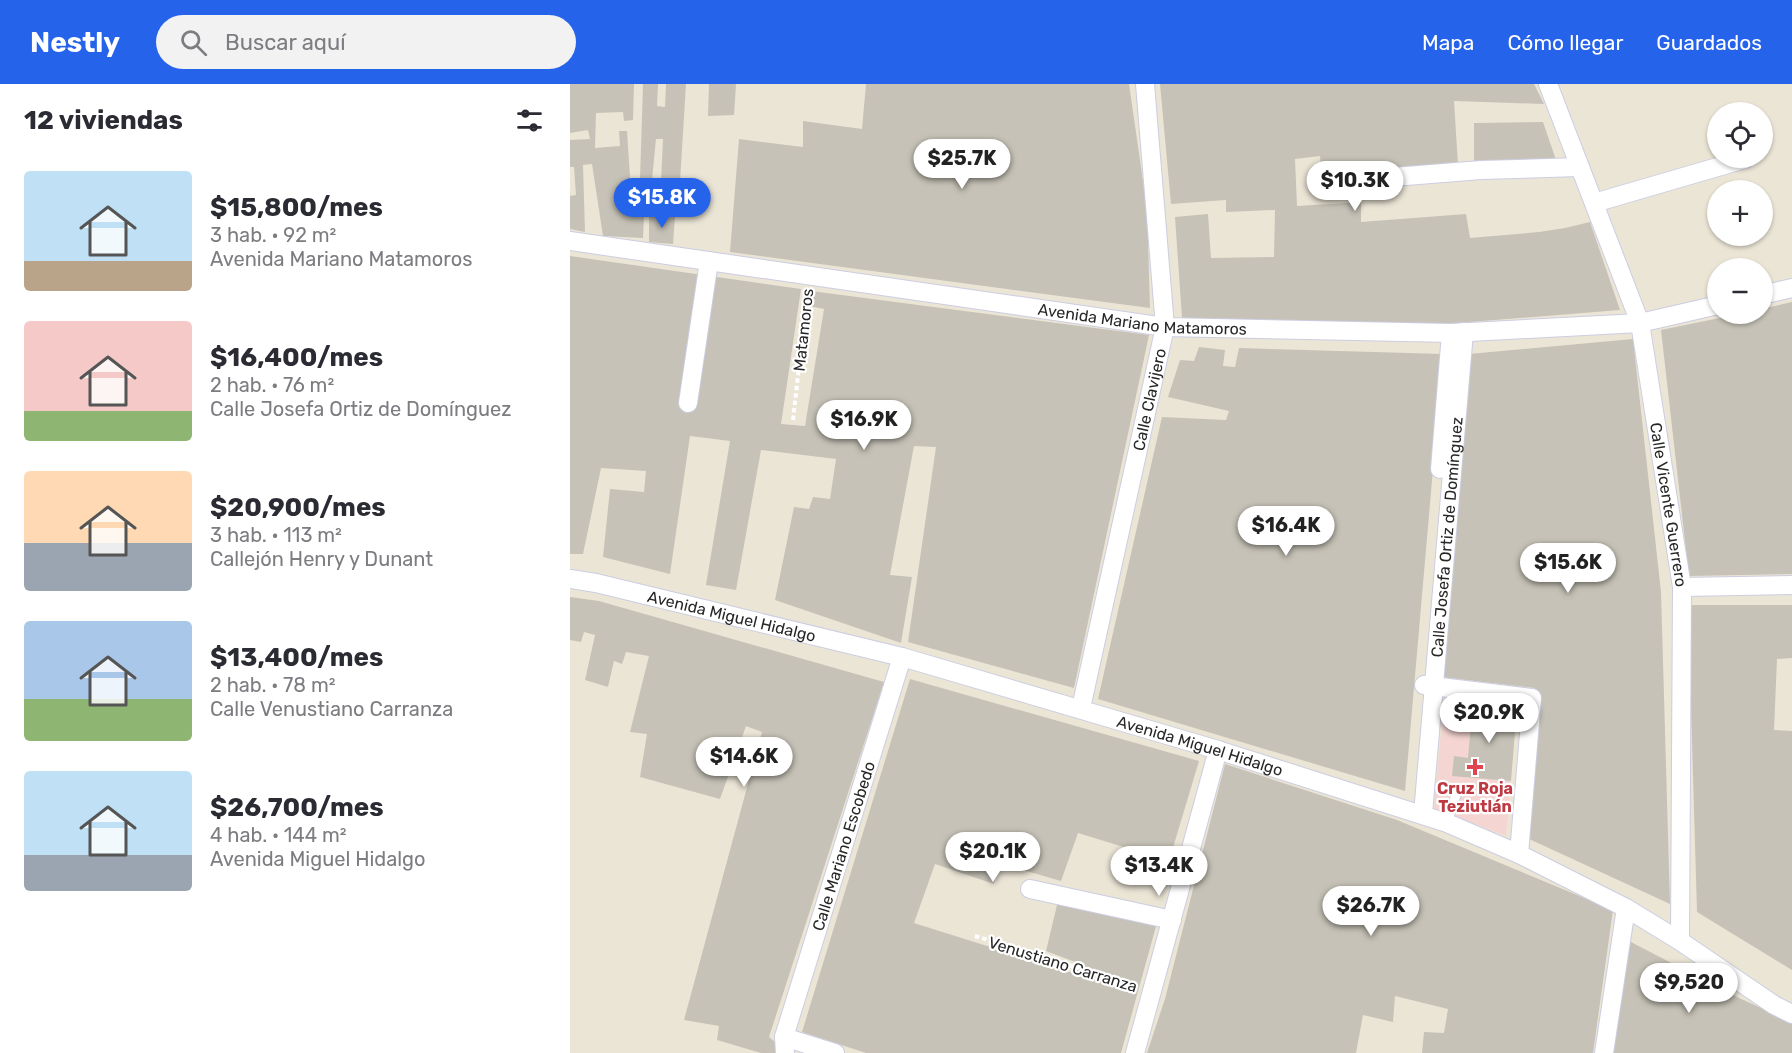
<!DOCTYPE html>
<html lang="es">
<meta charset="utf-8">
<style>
:root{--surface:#fff;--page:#f2f2f3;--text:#2b2b33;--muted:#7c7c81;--accent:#2563eb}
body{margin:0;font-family:Rubik,sans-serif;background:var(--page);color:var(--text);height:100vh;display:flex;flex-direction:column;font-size:22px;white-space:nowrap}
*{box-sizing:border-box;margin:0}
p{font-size:20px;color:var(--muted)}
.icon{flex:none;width:33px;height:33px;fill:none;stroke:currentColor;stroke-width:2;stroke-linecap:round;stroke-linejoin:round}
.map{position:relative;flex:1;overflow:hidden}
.sheet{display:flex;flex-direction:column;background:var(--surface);width:570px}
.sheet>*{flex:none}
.buttons{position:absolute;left:1137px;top:18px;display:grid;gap:12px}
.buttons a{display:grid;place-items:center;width:66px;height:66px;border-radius:50%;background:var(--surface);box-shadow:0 2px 4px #0004;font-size:30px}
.price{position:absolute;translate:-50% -51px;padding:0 14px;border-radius:21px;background:#fff;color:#222;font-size:20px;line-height:39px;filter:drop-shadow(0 2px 3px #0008)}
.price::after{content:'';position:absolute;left:50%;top:36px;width:18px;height:14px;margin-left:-9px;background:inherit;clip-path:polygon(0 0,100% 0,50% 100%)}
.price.active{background:var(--accent);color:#fff}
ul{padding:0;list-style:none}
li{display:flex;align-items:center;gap:18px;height:150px;padding:0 24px}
li span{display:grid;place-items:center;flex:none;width:168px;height:120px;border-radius:6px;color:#555}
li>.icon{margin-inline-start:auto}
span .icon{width:72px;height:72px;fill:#fffc;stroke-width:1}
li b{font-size:26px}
h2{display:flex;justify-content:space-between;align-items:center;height:72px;padding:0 24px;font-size:26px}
header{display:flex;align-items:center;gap:36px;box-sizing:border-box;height:84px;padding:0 30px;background:var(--accent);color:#fff}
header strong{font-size:28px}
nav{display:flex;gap:33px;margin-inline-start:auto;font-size:21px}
.search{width:420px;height:54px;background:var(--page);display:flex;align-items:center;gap:15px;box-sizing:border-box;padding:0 21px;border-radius:33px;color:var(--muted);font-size:22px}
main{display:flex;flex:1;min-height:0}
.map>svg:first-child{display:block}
.medical{fill:#f4d5d2}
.building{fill:#c6c2b7}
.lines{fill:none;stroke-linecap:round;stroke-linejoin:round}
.lane-casing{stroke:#cccde2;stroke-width:11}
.street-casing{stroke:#cccde2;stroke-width:20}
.path{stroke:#fff;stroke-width:4;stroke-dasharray:4.5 3;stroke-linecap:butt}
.lane{stroke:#fff;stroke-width:9}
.street{stroke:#fff;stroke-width:18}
.health-dot{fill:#e0444e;stroke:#fff;stroke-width:2}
.labels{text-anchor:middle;stroke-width:4.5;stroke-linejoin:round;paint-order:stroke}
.street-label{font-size:16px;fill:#272727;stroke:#fff}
.health-label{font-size:16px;font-weight:bold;fill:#be3a42;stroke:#fff}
</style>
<header>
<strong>Nestly</strong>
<div class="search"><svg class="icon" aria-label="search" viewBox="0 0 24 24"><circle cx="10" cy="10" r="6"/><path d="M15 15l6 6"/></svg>Buscar aquí</div>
<nav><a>Mapa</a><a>Cómo llegar</a><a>Guardados</a></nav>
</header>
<main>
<section class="sheet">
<h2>12 viviendas<svg class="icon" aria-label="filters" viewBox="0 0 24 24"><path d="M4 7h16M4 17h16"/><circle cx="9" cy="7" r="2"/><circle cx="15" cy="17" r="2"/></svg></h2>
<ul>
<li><span style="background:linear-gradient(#bfe0f5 75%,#b9a48a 0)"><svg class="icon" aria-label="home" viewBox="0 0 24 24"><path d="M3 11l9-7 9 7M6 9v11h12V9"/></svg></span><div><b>$15,800/mes</b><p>3 hab. · 92 m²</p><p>Avenida Mariano Matamoros</p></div></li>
<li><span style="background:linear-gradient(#f6c9c9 75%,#8fb573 0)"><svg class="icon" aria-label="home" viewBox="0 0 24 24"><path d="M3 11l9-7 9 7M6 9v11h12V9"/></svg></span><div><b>$16,400/mes</b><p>2 hab. · 76 m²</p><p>Calle Josefa Ortiz de Domínguez</p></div></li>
<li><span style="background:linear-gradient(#ffd9b3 60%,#9aa5b1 0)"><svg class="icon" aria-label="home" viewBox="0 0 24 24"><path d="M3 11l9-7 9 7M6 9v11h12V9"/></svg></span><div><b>$20,900/mes</b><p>3 hab. · 113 m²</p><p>Callejón Henry y Dunant</p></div></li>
<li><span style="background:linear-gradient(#a9c7e8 65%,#8fb573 0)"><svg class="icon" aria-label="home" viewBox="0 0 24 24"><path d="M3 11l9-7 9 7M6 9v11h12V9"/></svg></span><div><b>$13,400/mes</b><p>2 hab. · 78 m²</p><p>Calle Venustiano Carranza</p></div></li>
<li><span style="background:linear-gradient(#bfe0f5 70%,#9aa5b1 0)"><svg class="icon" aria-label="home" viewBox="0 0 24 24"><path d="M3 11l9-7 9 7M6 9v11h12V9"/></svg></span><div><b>$26,700/mes</b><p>4 hab. · 144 m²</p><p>Avenida Miguel Hidalgo</p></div></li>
</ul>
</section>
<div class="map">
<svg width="1222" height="969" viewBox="0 0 1222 969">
<rect width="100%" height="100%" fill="#ebe5d6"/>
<path class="medical" d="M874 616 947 623 936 752 864 724Z"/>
<path class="building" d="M0 0H64L63 36 54 37 53 28 26 29 25 64 50 62 49 47H57L61 108H75L73 154 33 152 22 80 13 81 15 148 0 145V112L6 111 4 83H0V56L20 55 18 46 0 49Z
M73 0H88L87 22 95 23 96 0H116L110 98H91L93 55H86L82 96 70 95Z
M139 0H166L164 31 138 32Z
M296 0H559L577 125 580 224 160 168 169 55 233 63V37L292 45Z
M590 0H964L974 20 884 17 888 81 785 91 784 77 774 78V84L751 87 750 72 725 75 727 122 791 118V138L896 130 900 154 969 148 995 144 1020 138 1050 226 874 240 612 234 605 133 638 130 641 174 704 173 705 126 656 128V116L601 120Z
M973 38 986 76 904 80V39Z
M79 131 105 132 103 160 79 158Z
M0 172 231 205 211 340 235 342 254 225 239 222 241 207 579 251 504 604 338 558 366 363 344 362 320 491 342 493 331 559 205 516 224 423 239 425 243 413 260 415 266 375 191 366 166 506 136 501 160 357 120 352 100 490 33 473 40 405 74 408 76 387 31 384 13 470H0Z
M1222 218V490L1119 492 1091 246 1169 230H1192V225Z
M1063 255 1091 508 1100 820 957 754 966 640 965 604 871 593 899 270Z
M629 263 655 266 653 282 665 283 669 264 873 270 835 707 528 615 592 333 656 336 659 327 598 313 610 276 624 277Z
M0 513 29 517 314 598 199 953 212 964 210 969H191L147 956 149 942 114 936 192 648 176 642 150 715 70 693 77 650 60 648 79 572 56 568 52 580 44 577 38 603 15 596 25 551 14 548 11 558 0 556Z
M1118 521H1222V574L1207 575 1204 646 1222 647V886L1127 828Z
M340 595 629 677 599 777 508 749 491 797 429 779 424 800 365 780 344 839 503 889 508 879 476 867 488 817 588 835 551 969H296L232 948Z
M903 618 947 623 941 697 882 692 884 672 898 674Z
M655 680 827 736 1043 826 1023 969H852L854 948 874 949 878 925 825 912 823 938 793 931 786 969H577L595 915Z
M1059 857 1169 914 1222 938V969H1042Z"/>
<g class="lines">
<g class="lane-casing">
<path id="lane" d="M877 739 887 708"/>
</g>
<g class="street-casing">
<g id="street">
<path id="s1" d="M978 0 1070 239 1112 503 1110 857"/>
<path d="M761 98 911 86 1010 83"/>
<path d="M1024 119 1175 75"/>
<path id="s2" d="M0 157 595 243 881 249 1070 239 1148 221"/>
<path d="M1192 211 1222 204"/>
<path d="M118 319 139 177"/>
<path d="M870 385 881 249"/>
<path id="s3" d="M0 495 26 499 332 573 648 666 877 739 949 770 1056 824 1110 857 1204 921 1222 930"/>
<path d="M1112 503 1222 501"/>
<path d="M854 601 962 614 949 770"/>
<path id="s4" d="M511 624 595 243 575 0"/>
<path id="s5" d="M853 730 894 248"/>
<path d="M460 805 602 836"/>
<path d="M214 953 265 969"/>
<path id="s6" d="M215 969 214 953 332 573"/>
<path d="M565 969 648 666"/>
<path d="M1034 969 1056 824"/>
</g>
</g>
<path class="path" d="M223 336 237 211
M405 852 564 901"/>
<use href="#lane" class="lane"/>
<use href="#street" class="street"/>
</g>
<path class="health-dot" d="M902 674h6v6h6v6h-6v6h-6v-6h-6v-6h6z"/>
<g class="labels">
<g class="street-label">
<text dy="6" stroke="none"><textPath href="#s2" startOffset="578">Avenida Mariano Matamoros</textPath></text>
<text transform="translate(233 246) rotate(-84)" y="6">Matamoros</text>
<text dy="6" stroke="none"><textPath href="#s4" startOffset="316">Calle Clavijero</textPath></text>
<text dy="6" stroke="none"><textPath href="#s1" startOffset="440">Calle Vicente Guerrero</textPath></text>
<text dy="6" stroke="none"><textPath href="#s5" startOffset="278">Calle Josefa Ortiz de Domínguez</textPath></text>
<text dy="6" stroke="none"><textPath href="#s3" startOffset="166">Avenida Miguel Hidalgo</textPath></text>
<text dy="6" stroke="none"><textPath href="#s3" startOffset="652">Avenida Miguel Hidalgo</textPath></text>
<text dy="6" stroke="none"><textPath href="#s6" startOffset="216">Calle Mariano Escobedo</textPath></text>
<text transform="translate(493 880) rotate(17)" y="6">Venustiano Carranza</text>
</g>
<g class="health-label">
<text x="905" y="710">Cruz Roja<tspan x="905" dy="18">Teziutlán</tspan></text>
</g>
</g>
</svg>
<div class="buttons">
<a><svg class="icon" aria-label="locate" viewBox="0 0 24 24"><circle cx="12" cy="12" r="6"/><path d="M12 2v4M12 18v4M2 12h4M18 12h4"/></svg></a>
<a>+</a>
<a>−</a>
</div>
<b class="price" style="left:392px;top:106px">$25.7K</b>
<b class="price" style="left:785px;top:128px">$10.3K</b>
<b class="price active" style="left:92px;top:145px">$15.8K</b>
<b class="price" style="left:294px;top:367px">$16.9K</b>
<b class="price" style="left:716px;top:473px">$16.4K</b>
<b class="price" style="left:998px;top:510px">$15.6K</b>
<b class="price" style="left:919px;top:660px">$20.9K</b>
<b class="price" style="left:174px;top:704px">$14.6K</b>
<b class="price" style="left:423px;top:799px">$20.1K</b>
<b class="price" style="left:589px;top:813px">$13.4K</b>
<b class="price" style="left:801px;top:853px">$26.7K</b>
<b class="price" style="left:1119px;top:930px">$9,520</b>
</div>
</main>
